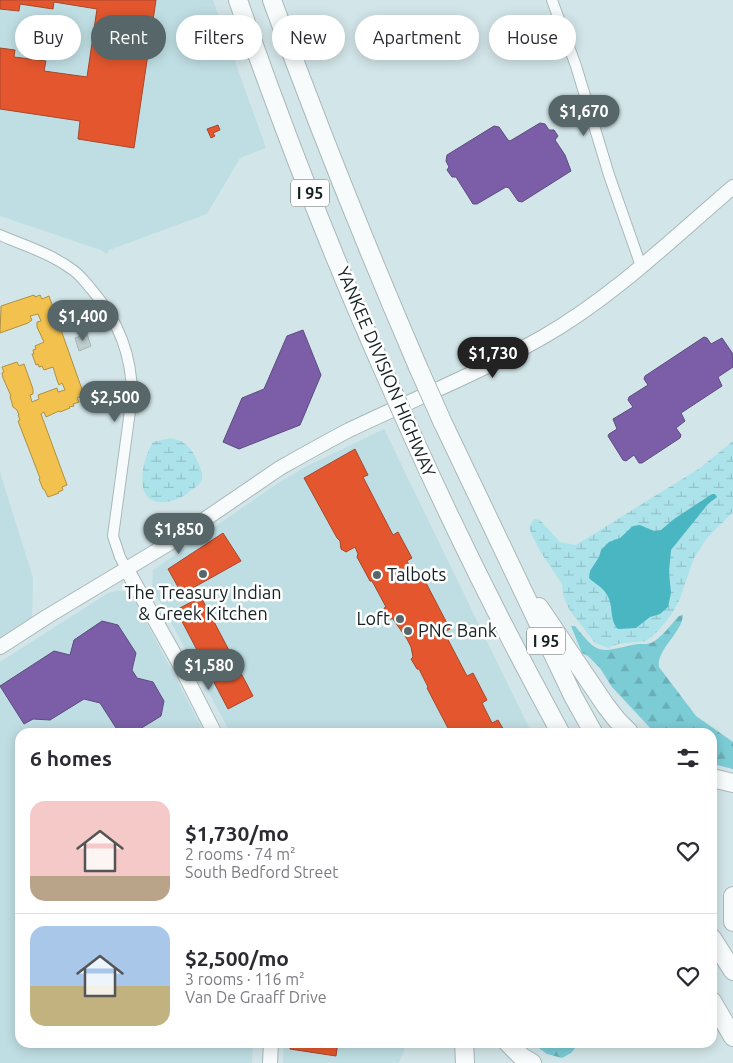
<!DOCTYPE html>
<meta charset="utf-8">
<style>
:root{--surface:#fff;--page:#f7f7f7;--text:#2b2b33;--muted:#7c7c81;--line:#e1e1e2;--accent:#576668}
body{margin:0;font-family:Ubuntu,sans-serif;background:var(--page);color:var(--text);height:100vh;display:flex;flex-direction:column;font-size:19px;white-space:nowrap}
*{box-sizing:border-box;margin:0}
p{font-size:16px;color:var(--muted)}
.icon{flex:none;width:28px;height:28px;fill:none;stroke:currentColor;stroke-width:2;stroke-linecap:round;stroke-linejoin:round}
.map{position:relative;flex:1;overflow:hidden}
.sheet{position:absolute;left:15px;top:728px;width:702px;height:320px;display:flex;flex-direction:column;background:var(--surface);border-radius:15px;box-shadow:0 2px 12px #0003}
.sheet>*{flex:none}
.hud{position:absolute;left:15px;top:15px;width:704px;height:45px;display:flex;gap:10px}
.price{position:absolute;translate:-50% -42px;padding:0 11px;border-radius:18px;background:var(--accent);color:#fff;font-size:16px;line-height:32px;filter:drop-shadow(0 1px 2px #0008)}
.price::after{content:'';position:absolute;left:50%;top:30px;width:15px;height:11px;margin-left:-8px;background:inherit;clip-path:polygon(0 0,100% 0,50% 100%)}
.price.active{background:#222;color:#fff}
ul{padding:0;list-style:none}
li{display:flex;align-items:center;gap:15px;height:125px;padding:0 15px}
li+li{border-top:1px solid var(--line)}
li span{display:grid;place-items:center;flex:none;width:140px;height:100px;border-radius:15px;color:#555}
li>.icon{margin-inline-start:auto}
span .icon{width:60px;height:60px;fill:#fffc;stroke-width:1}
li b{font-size:21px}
h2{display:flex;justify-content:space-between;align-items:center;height:60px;padding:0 15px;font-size:21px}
.tag{padding:0 18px;border-radius:22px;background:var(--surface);box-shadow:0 2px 12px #0003;font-size:18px;line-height:45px}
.tag.active{background:var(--accent);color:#fff}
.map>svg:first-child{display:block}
.built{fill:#bfdee3}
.forest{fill:url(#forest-firs)}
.wetland{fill:url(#wetland-marsh)}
.water{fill:#49b6c2}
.homes{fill:#f2c14e;stroke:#b09141}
.shops{fill:#e4572e;stroke:#a6472b}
.offices{fill:#7b5ea7;stroke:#5c4c7f}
.building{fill:#bfcdcf;stroke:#a5b4b6}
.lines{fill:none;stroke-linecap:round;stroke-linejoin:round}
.minor-casing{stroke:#a9b8ba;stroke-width:12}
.secondary-casing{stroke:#a9b8ba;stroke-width:16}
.motorway-casing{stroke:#a9b8ba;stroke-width:20}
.minor{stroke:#f8fbfc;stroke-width:10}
.secondary{stroke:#f8fbfc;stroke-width:14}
.motorway{stroke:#f8fbfc;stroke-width:18}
.motorway-bridge-casing{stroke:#a9b8ba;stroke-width:20;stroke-linecap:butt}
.motorway-bridge{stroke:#f8fbfc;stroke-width:18}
.poi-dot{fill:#576668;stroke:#fff;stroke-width:2}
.labels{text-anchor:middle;stroke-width:5;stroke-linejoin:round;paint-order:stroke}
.shield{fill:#fff;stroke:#5b6465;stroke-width:1}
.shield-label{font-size:16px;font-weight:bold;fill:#152123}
.street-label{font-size:18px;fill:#152123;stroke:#fff}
.poi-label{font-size:18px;fill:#152123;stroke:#fff;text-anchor:start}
</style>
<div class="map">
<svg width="733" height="1063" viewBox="0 0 733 1063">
<defs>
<pattern id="forest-firs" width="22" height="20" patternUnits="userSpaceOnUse" patternTransform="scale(1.25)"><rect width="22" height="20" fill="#7cccd6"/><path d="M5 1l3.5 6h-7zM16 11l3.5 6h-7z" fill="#6aafb7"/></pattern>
<pattern id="wetland-marsh" width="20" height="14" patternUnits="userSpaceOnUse" patternTransform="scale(1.25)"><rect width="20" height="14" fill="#ace3eb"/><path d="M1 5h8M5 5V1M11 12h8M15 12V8" fill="none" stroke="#93c2c9"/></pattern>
</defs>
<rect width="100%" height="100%" fill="#d2e5e8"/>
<path class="built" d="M0 0H213L266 148 240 158 207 214 109 250 107 254 101 250 0 216Z
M384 429 531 732H230L152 587 153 570 275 485 303 468Z
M0 472 33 578 32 617 0 637Z
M116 591H123L133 597 204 732H20V1042L253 1043 252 1063H0V662L108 593Z
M284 1043H407L399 1063H283Z"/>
<path class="forest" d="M683 615C682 633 656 650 659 667L696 716 733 742V769L713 764 712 732H654L612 687 600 668 588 656 582 653 571 626H575C598 654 598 653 632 645 638 643 645 645 651 643 662 638 671 624 679 616Z
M532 1043H579L571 1053 562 1058 547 1054Z"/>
<path class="wetland" d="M170 438C183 440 190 446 196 458 198 464 203 471 202 477 201 484 196 487 190 491 182 498 176 500 166 502 131 506 142 460 153 442Z
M733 441V512L707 538 694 558 679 601 671 615 658 631 646 641 618 644 608 648 595 643 569 609 563 595 562 584 540 551 531 533 529 527 534 519 540 520 560 542 576 545 700 468Z"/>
<path class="water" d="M712 494H715L717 497 708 504 671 550 669 572 671 593 668 607 660 614 650 617 636 628 618 629C609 620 614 606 607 595 603 587 595 584 589 578L590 571 599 557 601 550 609 542 620 538 633 526 640 525 654 531 661 530 674 519Z"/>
<path class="homes" d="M34 295 35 297 40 295 42 299 49 296 84 395 77 398 79 402 73 404 74 406 69 407 70 408 60 412 59 411 46 417 44 412 41 414 67 485 62 487 63 490 58 492 59 493 48 497 44 489H43L39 479 40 478 18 421 20 420 18 415H19L17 410 13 407 10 396H11L3 378 2 373 4 372 2 367 17 362 19 366 24 364 33 389V394L30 395 32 402 39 399 38 395 57 388 58 392 65 390 62 383 59 385 57 380 53 367 44 370 42 366 39 367 38 364 36 365 32 354H34L33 350 36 349 35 346 44 342 37 327V322L41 321 38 314 30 316 32 320 28 323 0 333 1 306Z"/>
<path class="shops" d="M0 0H156L134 148 78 139 80 121 0 109V48L15 50 14 57 46 61 44 71 87 77 97 9 54 2 53 9 20 4 19 11 0 9Z
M218 125 220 130 213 133 215 136 211 138 207 129Z
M355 449 368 475 363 477 393 535 398 532 412 558 407 561 418 582 424 579 450 629 444 632 467 676 473 673 487 700 482 703 492 723 498 720 505 732H452L449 730 427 688 428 687 419 669H417L411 659 413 657 411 647 407 639 393 619H390L384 608 386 607 372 581H370L357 557 358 554 355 547 346 552 341 549 340 541 337 538 304 478Z
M223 533 241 561 182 594 168 569Z
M201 597 253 696 228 709 176 610Z
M291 1042H338L336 1056 290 1049Z"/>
<path class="offices" d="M540 123 545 124 549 130H554L558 136 555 140 565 155 571 171 522 202 518 201 509 188 506 187 477 204H473L456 177H452L447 170 449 167 446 161 447 155 494 126 499 127 508 140 510 141Z
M303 330 321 375 300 425 239 449 223 442 242 398 264 389 287 336Z
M704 337 707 338 711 344 722 338 733 354V367L718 377 722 386 681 413 685 421 676 428 681 435 680 438 642 463H639L634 455 626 461 623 460 608 436 609 434 617 429 613 419 633 407 628 400 629 397 648 385 644 379 645 376Z
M102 621 118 625 136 653 132 670 137 678 153 682 164 701 161 716 135 732 118 731 100 703 84 699 50 720 33 719 24 724 0 686 54 651 70 655 74 640Z"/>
<path class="building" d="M87 334 91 346 79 351 75 338Z"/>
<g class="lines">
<g class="minor-casing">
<path id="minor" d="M552 0 576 66 609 175 641 266
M0 235C23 245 49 253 70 268 79 273 85 282 92 290 118 320 132 355 132 396L113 536 120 557 127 570"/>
</g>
<g class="secondary-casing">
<path id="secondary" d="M127 570 178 661 214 732
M0 647 48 616 173 541 280 468C303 455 326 442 349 430 414 399 481 372 543 337 613 297 672 239 733 187
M270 1063 271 1042"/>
</g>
<g class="motorway-casing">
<path id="motorway" d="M238 0C283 129 333 258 389 383
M272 0C317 124 366 246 418 367
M442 421 573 696 593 732
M413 437C458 537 507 635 560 732
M539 607 606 706 617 720 629 732
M712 778 733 783
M733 896V922
M712 938 733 971
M712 1001 733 1037
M464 1042 465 1063
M507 1042 522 1057 532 1063"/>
</g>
<use href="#minor" class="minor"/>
<use href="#secondary" class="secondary"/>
<use href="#motorway" class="motorway"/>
<g class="motorway-bridge-casing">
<path id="motorway-bridge" d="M418 367 442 421
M389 383 413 437"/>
</g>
<use href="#motorway-bridge" class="motorway-bridge"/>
</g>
<g class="poi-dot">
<circle cx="203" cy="574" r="5"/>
<circle cx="377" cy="575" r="5"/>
<circle cx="400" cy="619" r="5"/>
<circle cx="408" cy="631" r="5"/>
</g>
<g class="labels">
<g class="shield">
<rect x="291" y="179.5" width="38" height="27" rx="4"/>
<rect x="527" y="627.5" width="38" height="27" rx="4"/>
</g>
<g class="shield-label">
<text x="310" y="199">I 95</text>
<text x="546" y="647">I 95</text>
</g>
<g class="street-label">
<text transform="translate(386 372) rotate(67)" y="6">YANKEE DIVISION HIGHWAY</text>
</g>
<g class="poi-label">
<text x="387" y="581">Talbots</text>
<text x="203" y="599" text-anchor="middle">The Treasury Indian<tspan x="203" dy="21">&amp; Greek Kitchen</tspan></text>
<text x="390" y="625" text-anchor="end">Loft</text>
<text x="418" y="637">PNC Bank</text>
</g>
</g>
</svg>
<b class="price" style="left:584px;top:137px">$1,670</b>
<b class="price" style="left:83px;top:342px">$1,400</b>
<b class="price active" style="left:493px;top:379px">$1,730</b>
<b class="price" style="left:115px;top:423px">$2,500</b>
<b class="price" style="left:179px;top:555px">$1,850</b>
<b class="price" style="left:209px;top:691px">$1,580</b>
<div class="hud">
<a class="tag">Buy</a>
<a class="tag active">Rent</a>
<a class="tag">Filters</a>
<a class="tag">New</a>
<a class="tag">Apartment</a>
<a class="tag">House</a>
</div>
<section class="sheet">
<h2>6 homes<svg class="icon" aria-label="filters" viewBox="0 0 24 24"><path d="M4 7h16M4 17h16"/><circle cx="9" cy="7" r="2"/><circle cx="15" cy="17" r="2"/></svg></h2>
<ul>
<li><span style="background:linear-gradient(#f6c9c9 75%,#b9a48a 0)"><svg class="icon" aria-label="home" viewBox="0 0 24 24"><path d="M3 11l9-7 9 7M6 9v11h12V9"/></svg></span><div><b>$1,730/mo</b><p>2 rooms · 74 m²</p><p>South Bedford Street</p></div><svg class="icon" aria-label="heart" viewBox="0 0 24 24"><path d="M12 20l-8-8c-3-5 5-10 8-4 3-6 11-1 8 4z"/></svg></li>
<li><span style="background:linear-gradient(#a9c7e8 60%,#c2b280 0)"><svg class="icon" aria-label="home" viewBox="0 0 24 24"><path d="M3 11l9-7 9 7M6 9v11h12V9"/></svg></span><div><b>$2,500/mo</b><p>3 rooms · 116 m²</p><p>Van De Graaff Drive</p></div><svg class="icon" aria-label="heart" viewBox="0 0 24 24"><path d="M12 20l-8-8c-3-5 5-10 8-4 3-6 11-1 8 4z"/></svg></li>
</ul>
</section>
</div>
